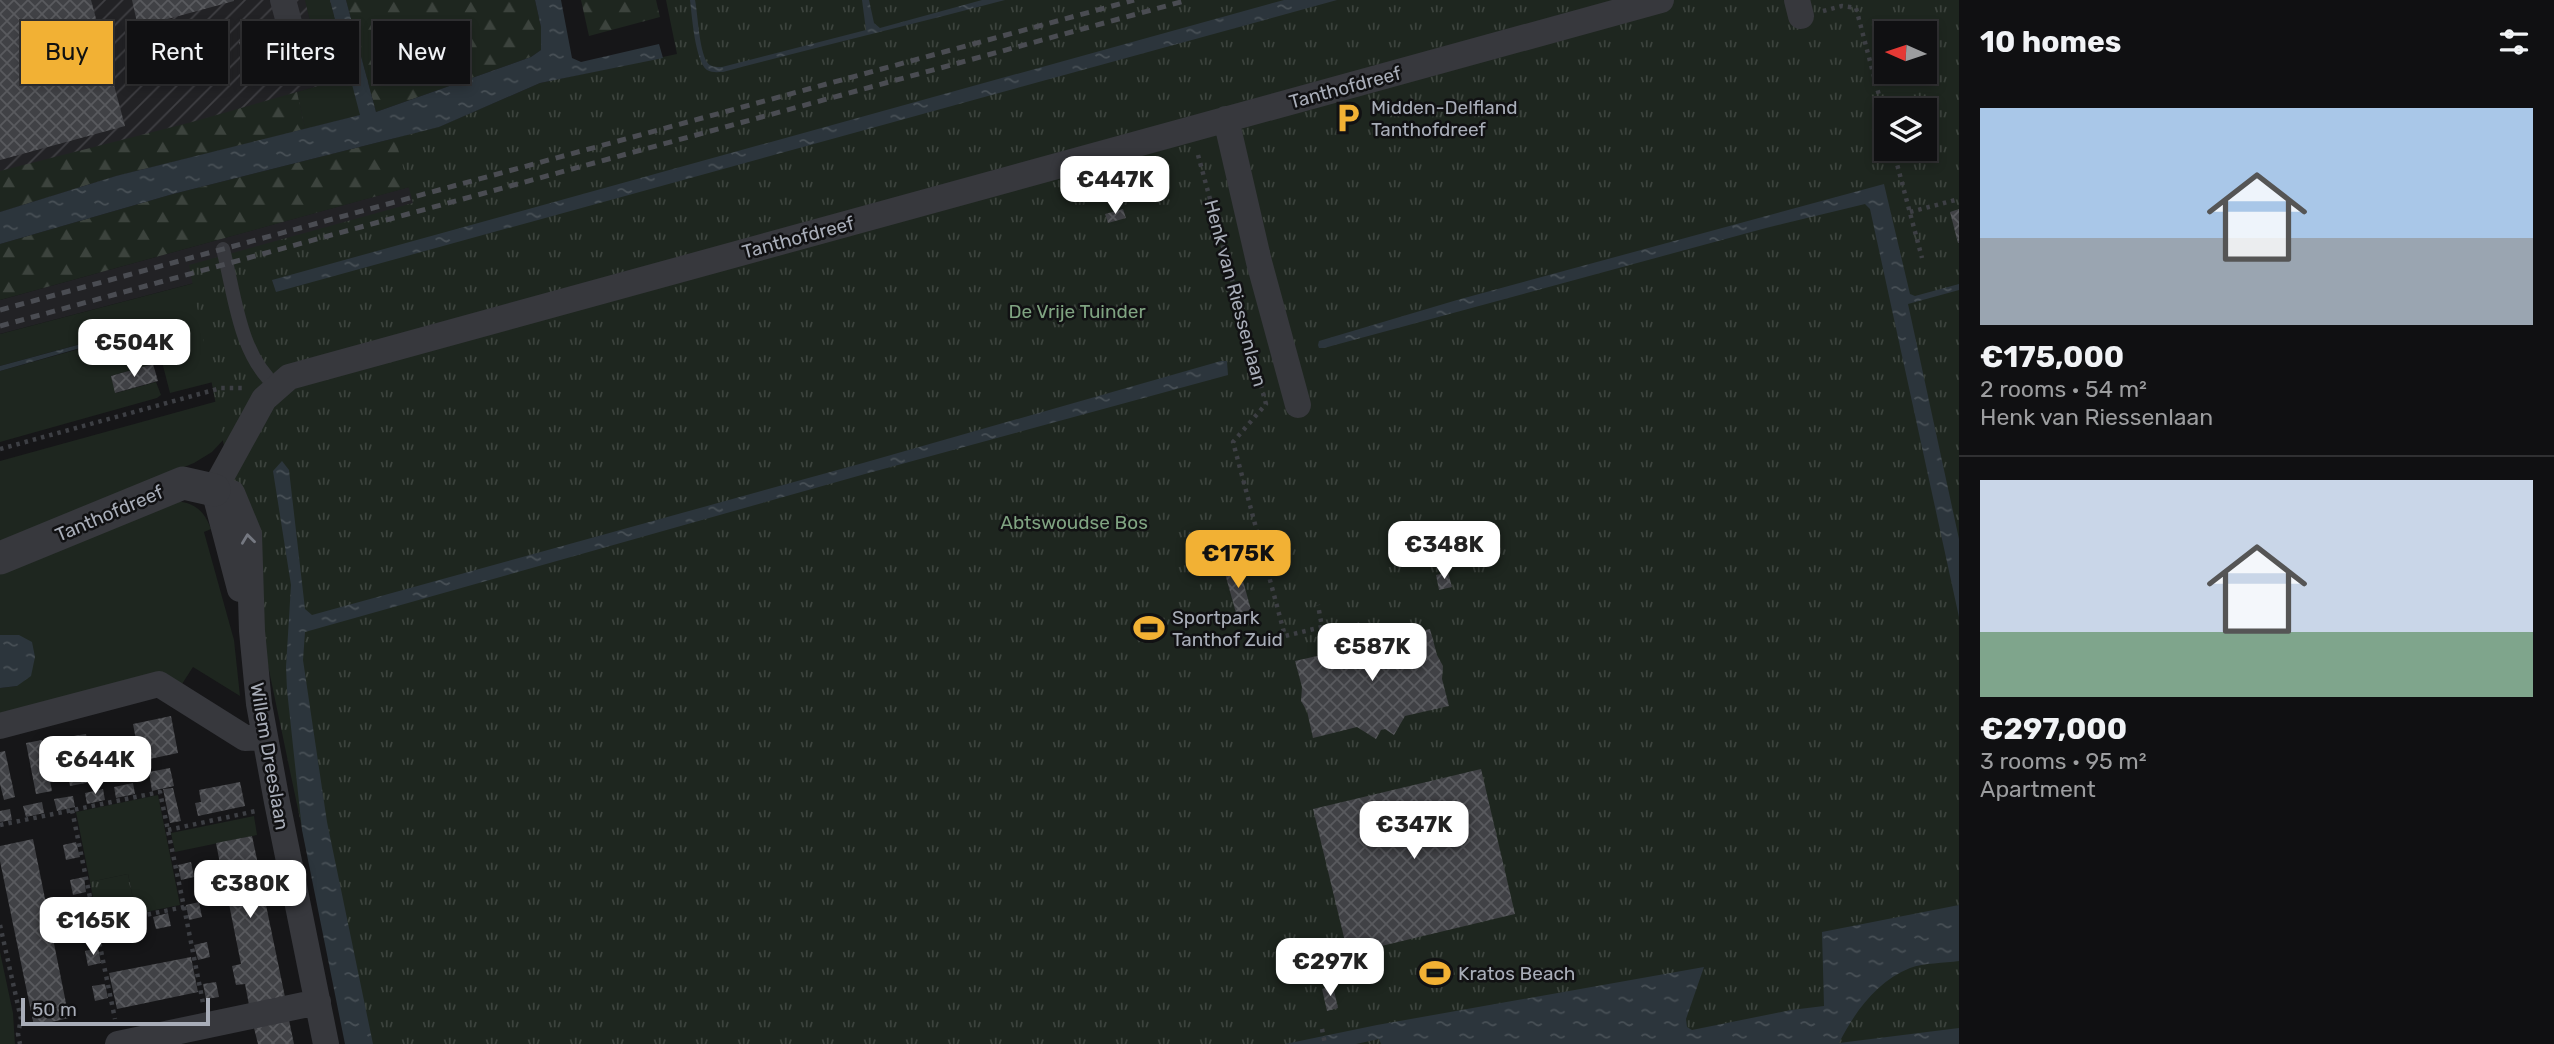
<!DOCTYPE html>
<meta charset="utf-8">
<style>
:root{--surface:#101012;--page:#1e1e20;--text:#f1f3f6;--muted:#9c9d9f;--line:#303032;--accent:#f2b134}
body{margin:0;font-family:Rubik,sans-serif;background:var(--page);color:var(--text);height:100vh;display:flex;flex-direction:column;font-size:26px;white-space:nowrap}
*{box-sizing:border-box;margin:0}
p{font-size:23px;color:var(--muted)}
.icon{flex:none;width:38px;height:38px;fill:none;stroke:currentColor;stroke-width:2;stroke-linecap:round;stroke-linejoin:round}
.map{position:relative;flex:1;overflow:hidden}
.drawer{display:flex;flex-direction:column;background:var(--surface);width:595px}
.drawer>*{flex:none}
.guide{position:absolute;left:21px;top:21px;width:665px;height:63px;display:flex;gap:14px}
.needle{width:46px;rotate:273deg}
.controls{position:absolute;left:1874px;top:21px;display:grid;gap:14px}
.controls a{display:grid;place-items:center;width:63px;height:63px;border-radius:0px;background:var(--surface);box-shadow:0 4px 10px #0003,0 0 0 2px var(--line);font-size:35px}
.scale{position:absolute;left:21px;bottom:18px;width:189px;box-sizing:border-box;padding-left:7px;border:4px solid #a8adb8;border-top:0;font-size:19px;line-height:24px;white-space:nowrap;color:#a8adb8;-webkit-text-stroke:5px #111113;paint-order:stroke}
.price{position:absolute;translate:-50% -60px;padding:0 16px;border-radius:14px;background:#fff;color:#222;font-size:23px;line-height:46px;filter:drop-shadow(0 2px 4px #0008)}
.price::after{content:'';position:absolute;left:50%;top:42px;width:21px;height:16px;margin-left:-10px;background:inherit;clip-path:polygon(0 0,100% 0,50% 100%)}
.price.active{background:var(--accent);color:#111}
ul{padding:0;list-style:none}
li{display:grid;align-content:center;gap:14px;height:371px;padding:0 21px}
li+li{border-top:2px solid var(--line)}
li span{display:grid;place-items:center;height:217px;border-radius:0px;color:#555}
li>.icon{margin-inline-start:auto}
span .icon{width:126px;height:126px;fill:#fffc;stroke-width:1}
li b{font-size:30px}
h2{display:flex;justify-content:space-between;align-items:center;height:84px;padding:0 21px;font-size:30px}
.chip{padding:0 24px;border-radius:0px;background:var(--surface);box-shadow:0 4px 10px #0003,0 0 0 2px var(--line);font-size:24px;line-height:63px}
.chip.active{background:var(--accent);color:#111}
main{display:flex;flex:1;min-height:0}
.map>svg:first-child{display:block}
.built{fill:#222225}
.industrial{fill:url(#industrial-furrows)}
.green{fill:#1e261f}
.forest{fill:url(#forest-firs)}
.park{fill:url(#park-tufts);fill-rule:evenodd}
.water{fill:url(#water-ripples)}
.building{fill:url(#building-cross-hatch)}
.lines{fill:none;stroke-linecap:round;stroke-linejoin:round}
.path{stroke:#3d3f44;stroke-width:4.5;stroke-dasharray:3.5 5;stroke-linecap:butt}
.service{stroke:#37383d;stroke-width:14}
.minor{stroke:#37383d;stroke-width:26}
.tertiary{stroke:#37383d;stroke-width:33}
.rail{stroke:#4a4c52;stroke-width:5;stroke-dasharray:9 7;stroke-linecap:butt}
.oneway{stroke:#757881}
.labels{text-anchor:middle;stroke-width:5;stroke-linejoin:round;paint-order:stroke}
.street-label{font-size:19px;fill:#a8adb8;stroke:#111113}
.poi-label{font-size:19px;fill:#a8adb8;stroke:#111113;text-anchor:start}
.park-label{font-size:19px;fill:#7fa381;stroke:#111113}
</style>
<main>
<div class="map">
<svg width="1959" height="1044" viewBox="0 0 1959 1044">
<defs>
<pattern id="industrial-furrows" width="10" height="10" patternUnits="userSpaceOnUse" patternTransform="scale(1.75)"><rect width="10" height="10" fill="#222225"/><path d="M-1 1l2-2M0 10L10 0M9 11l2-2" fill="none" stroke="#3f3f43"/></pattern>
<pattern id="forest-firs" width="22" height="20" patternUnits="userSpaceOnUse" patternTransform="scale(1.75)"><rect width="22" height="20" fill="#1e261f"/><path d="M5 1l3.5 6h-7zM16 11l3.5 6h-7z" fill="#3c433d"/></pattern>
<pattern id="park-tufts" width="24" height="20" patternUnits="userSpaceOnUse" patternTransform="scale(1.75)"><rect width="24" height="20" fill="#1e261f"/><path d="M3 7l-1-3M5 7V3M7 7l1-3M15 17l-1-3M17 17v-4M19 17l1-3" fill="none" stroke="#3c433d"/></pattern>
<pattern id="water-ripples" width="26" height="14" patternUnits="userSpaceOnUse" patternTransform="scale(1.75)"><rect width="26" height="14" fill="#2c353c"/><path d="M2 4q2-2 4 0t4 0M15 11q2-2 4 0t4 0" fill="none" stroke="#485056"/></pattern>
<pattern id="building-cross-hatch" width="8" height="8" patternUnits="userSpaceOnUse" patternTransform="scale(1.75)"><rect width="8" height="8" fill="#404145"/><path d="M0 0l8 8M0 8l8-8" fill="none" stroke="#595a5e"/></pattern>
</defs>
<rect width="100%" height="100%" fill="#161618"/>
<path class="built" d="M1086 0 206 280 0 334V300Z"/>
<path class="industrial" d="M0 0H334L361 115 116 176 0 212Z"/>
<path class="green" d="M305 0H330L361 115 305 129 297 92 325 84Z
M206 280 225 379 170 393 162 362 153 364 149 351 152 365 111 376 116 393 156 382 161 395 157 398 0 442V371L129 335 128 331 0 366V334Z
M225 399 238 424 212 452 194 463 0 544V461Z
M173 501C194 502 204 510 211 529L204 532 234 640 240 696 193 667 182 684 0 721V688L17 686 19 635H0V574Z
M158 795 180 905 136 914 128 874 90 882 76 812Z
M254 816 257 835 175 852 171 833Z
M0 952 13 1013 15 1044H0Z"/>
<path class="forest" d="M346 0H535L541 27V50L531 57 376 112Z
M581 0H656L660 17 589 36Z
M297 92 305 129 116 176 0 212V171L192 122Z
M492 104 497 163 0 300V244L173 194 439 127Z"/>
<path class="park" d="M666 0H1959V1044H347L246 560 189 265 413 203 395 138 439 127 540 83 677 54ZM1886 33H1925V72H1886ZM1886 110H1925V149H1886Z
M128 874 136 914 98 922 90 882Z"/>
<path class="water" d="M330 0H346L376 112 531 57 541 50V27L535 0H561L572 58 581 62 659 44 663 58 540 83 439 127 173 194 0 244V212L116 176 360 115Z
M690 0H695C698 15 699 50 707 62 710 67 716 67 722 67L866 30 862 0H869L874 23 880 28 982 0H1005C911 25 817 47 723 72 718 72 712 73 707 70 695 61 692 16 690 0Z
M1284 0H1337L276 292 272 280Z
M1884 184 1910 294 1915 296 1959 284V290L1908 304 1959 539V617L1870 209 1865 204 1766 228 1324 348H1319L1318 345 1319 341 1457 300Z
M129 331V334L0 371V366Z
M1221 361H1227L1228 375 865 474 305 632 303 660 327 822 373 1044H345L302 830 287 690 286 667 291 585 273 471 282 461 289 470 305 609 312 615 863 463Z
M0 635H19L32 642 35 657 31 676 17 686 0 688Z
M1959 905V961C1944 963 1924 963 1910 968 1877 981 1854 1013 1839 1043L1959 1028V1044H1381L1379 1039 1356 1044H1285L1377 1025 1704 967 1686 1019 1687 1027 1692 1030 1791 1010 1824 1006 1822 932Z"/>
<path class="building" d="M0 0H91L125 126 0 160Z
M132 0H234V1L138 27Z
M262 35 274 76 251 83 239 42Z
M1123 209 1126 218 1108 223 1105 214Z
M1959 209V243H1958L1950 212Z
M153 364 158 381 115 393 111 376Z
M1239 566 1251 610 1236 613 1224 570Z
M1448 572 1452 587 1439 590 1436 575Z
M1358 622 1387 640 1430 629 1437 655 1443 666 1442 679 1449 706 1405 716 1394 735 1385 729 1381 730 1376 739 1357 727 1313 738 1307 711 1301 701 1302 687 1295 661 1339 651Z
M171 716 178 753 140 761 133 724Z
M86 734 96 781 70 786 61 738Z
M42 740 52 791 36 794 26 743Z
M5 751 15 797 4 800 0 784V752Z
M170 768 174 786 152 791 149 772Z
M1481 769 1515 914 1348 954 1313 809Z
M240 782 245 806 198 816 195 803 201 802 199 790Z
M133 783 135 794 116 798 114 787Z
M173 788 181 821 170 823 163 789Z
M103 789 105 800 87 804 85 793Z
M73 796 75 807 57 811 54 799Z
M42 802 44 813 26 817 23 806Z
M10 809 12 820 0 822V811Z
M252 836 258 864 262 863 266 875 260 876 285 997 249 1005 245 984 236 985 232 966 241 964 225 884 217 886 213 865 220 864 216 843Z
M33 839 69 1018 34 1026 0 861V846Z
M76 842 80 857 66 860 63 845Z
M191 862 194 877 181 880 178 865Z
M84 877 86 892 73 895 70 880Z
M199 902 202 917 189 920 186 905Z
M91 913 94 928 81 930 78 915Z
M168 913 171 926 156 929 153 917Z
M128 921 131 935 116 938 113 925Z
M207 942 210 957 198 960 194 945Z
M98 948 101 963 88 966 85 951Z
M191 957 198 992 117 1009 109 973Z
M216 982 219 997 206 999 203 984Z
M105 984 108 998 95 1001 92 986Z
M1333 986 1338 1008 1327 1011 1322 989Z
M289 1020 294 1044H258L254 1028Z"/>
<g class="lines">
<path class="path" d="M1823 11 1842 6 1856 8 1886 122
M1893 149 1922 258
M1198 155 1266 404 1233 442 1285 636 1322 627 1318 605
M1910 212 1959 199
M0 449 221 388H243
M72 810 115 1019
M0 825 160 792 184 907 97 925
M168 830 256 811
M184 907 203 1003
M0 925 21 1019 18 1034 20 1044
M1322 1029 1325 1044"/>
<path class="service" d="M223 249C235 295 239 355 277 387"/>
<path class="minor" d="M283 0 302 71
M1797 0 1801 16
M1226 119 1259 262 1298 405
M214 490 264 399 289 377 1661 0
M214 490 232 493 249 534 252 631 259 704 277 802 326 1044
M214 490 240 589
M0 726 159 684 245 738 265 737
M118 1044 318 1002"/>
<path class="tertiary" d="M0 558 183 483 214 490"/>
<path class="rail" d="M0 310 1134 0
M0 326 1188 0"/>
</g>
<defs><path id="oneway-chevron" d="M-2-3.5L2.5 0L-2 3.5" fill="none" stroke-width="1.6" stroke-linecap="round" stroke-linejoin="round" transform="scale(1.75)"/></defs>
<use class="oneway" href="#oneway-chevron" transform="translate(248 539) rotate(-97)"/>
<defs>
<g id="parking-bare" transform="scale(2.415)"><path d="M-3.5-5.5H1a3.5 3.5 0 0 1 0 7H-1V5.5H-3.5ZM-1-3.4V-.6H.8a1.4 1.4 0 0 0 0-2.8Z" fill="#f2b134" stroke="#111113" stroke-width="2.5" paint-order="stroke"/></g>
<g id="stadium-bare" transform="scale(2.415)"><path d="M0-5a6.5 5 0 1 0 0 10a6.5 5 0 1 0 0-10ZM-3.5-1.8h7v3.6h-7Z" fill="#f2b134" stroke="#111113" stroke-width="2.5" paint-order="stroke"/></g>
</defs>
<g fill-rule="evenodd">
<use href="#parking-bare" x="1348" y="118"/>
<use href="#stadium-bare" x="1149" y="628"/>
<use href="#stadium-bare" x="1435" y="973"/>
</g>
<g class="labels">
<g class="street-label">
<text transform="translate(1345 87) rotate(-15)" y="7">Tanthofdreef</text>
<text transform="translate(798 237) rotate(-15)" y="7">Tanthofdreef</text>
<text transform="translate(1236 293) rotate(75)" y="7">Henk van Riessenlaan</text>
<text transform="translate(109 513) rotate(-23)" y="7">Tanthofdreef</text>
<text transform="translate(270 756) rotate(80)" y="7">Willem Dreeslaan</text>
</g>
<g class="poi-label">
<text x="1371" y="114">Midden-Delfland<tspan x="1371" dy="22">Tanthofdreef</tspan></text>
<text x="1172" y="624">Sportpark<tspan x="1172" dy="22">Tanthof Zuid</tspan></text>
<text x="1458" y="980">Kratos Beach</text>
</g>
<g class="park-label">
<text x="1077" y="318">De Vrije Tuinder</text>
<text x="1074" y="529">Abtswoudse Bos</text>
</g>
</g>
</svg>
<div class="controls">
<a><svg class="needle" viewBox="-14 -14 28 28"><path d="M0-13l5 13h-10z" fill="#e53935"/><path d="M0 13l5-13h-10z" fill="#9c9d9f"/></svg></a>
<a><svg class="icon" aria-label="layers" viewBox="0 0 24 24"><path d="M12 4l9 5-9 5-9-5zM3 14l9 5 9-5"/></svg></a>
</div>
<div class="scale">50 m</div>
<b class="price" style="left:1115px;top:216px">€447K</b>
<b class="price" style="left:134px;top:379px">€504K</b>
<b class="price" style="left:1444px;top:581px">€348K</b>
<b class="price active" style="left:1238px;top:590px">€175K</b>
<b class="price" style="left:1372px;top:683px">€587K</b>
<b class="price" style="left:95px;top:796px">€644K</b>
<b class="price" style="left:1414px;top:861px">€347K</b>
<b class="price" style="left:250px;top:920px">€380K</b>
<b class="price" style="left:93px;top:957px">€165K</b>
<b class="price" style="left:1330px;top:998px">€297K</b>
<div class="guide">
<a class="chip active">Buy</a>
<a class="chip">Rent</a>
<a class="chip">Filters</a>
<a class="chip">New</a>
</div>
</div>
<section class="drawer">
<h2>10 homes<svg class="icon" aria-label="filters" viewBox="0 0 24 24"><path d="M4 7h16M4 17h16"/><circle cx="9" cy="7" r="2"/><circle cx="15" cy="17" r="2"/></svg></h2>
<ul>
<li><span style="background:linear-gradient(#a9c7e8 60%,#9aa5b1 0)"><svg class="icon" aria-label="home" viewBox="0 0 24 24"><path d="M3 11l9-7 9 7M6 9v11h12V9"/></svg></span><div><b>€175,000</b><p>2 rooms · 54 m²</p><p>Henk van Riessenlaan</p></div></li>
<li><span style="background:linear-gradient(#c9d6e8 70%,#7fa58c 0)"><svg class="icon" aria-label="home" viewBox="0 0 24 24"><path d="M3 11l9-7 9 7M6 9v11h12V9"/></svg></span><div><b>€297,000</b><p>3 rooms · 95 m²</p><p>Apartment</p></div></li>
</ul>
</section>
</main>
